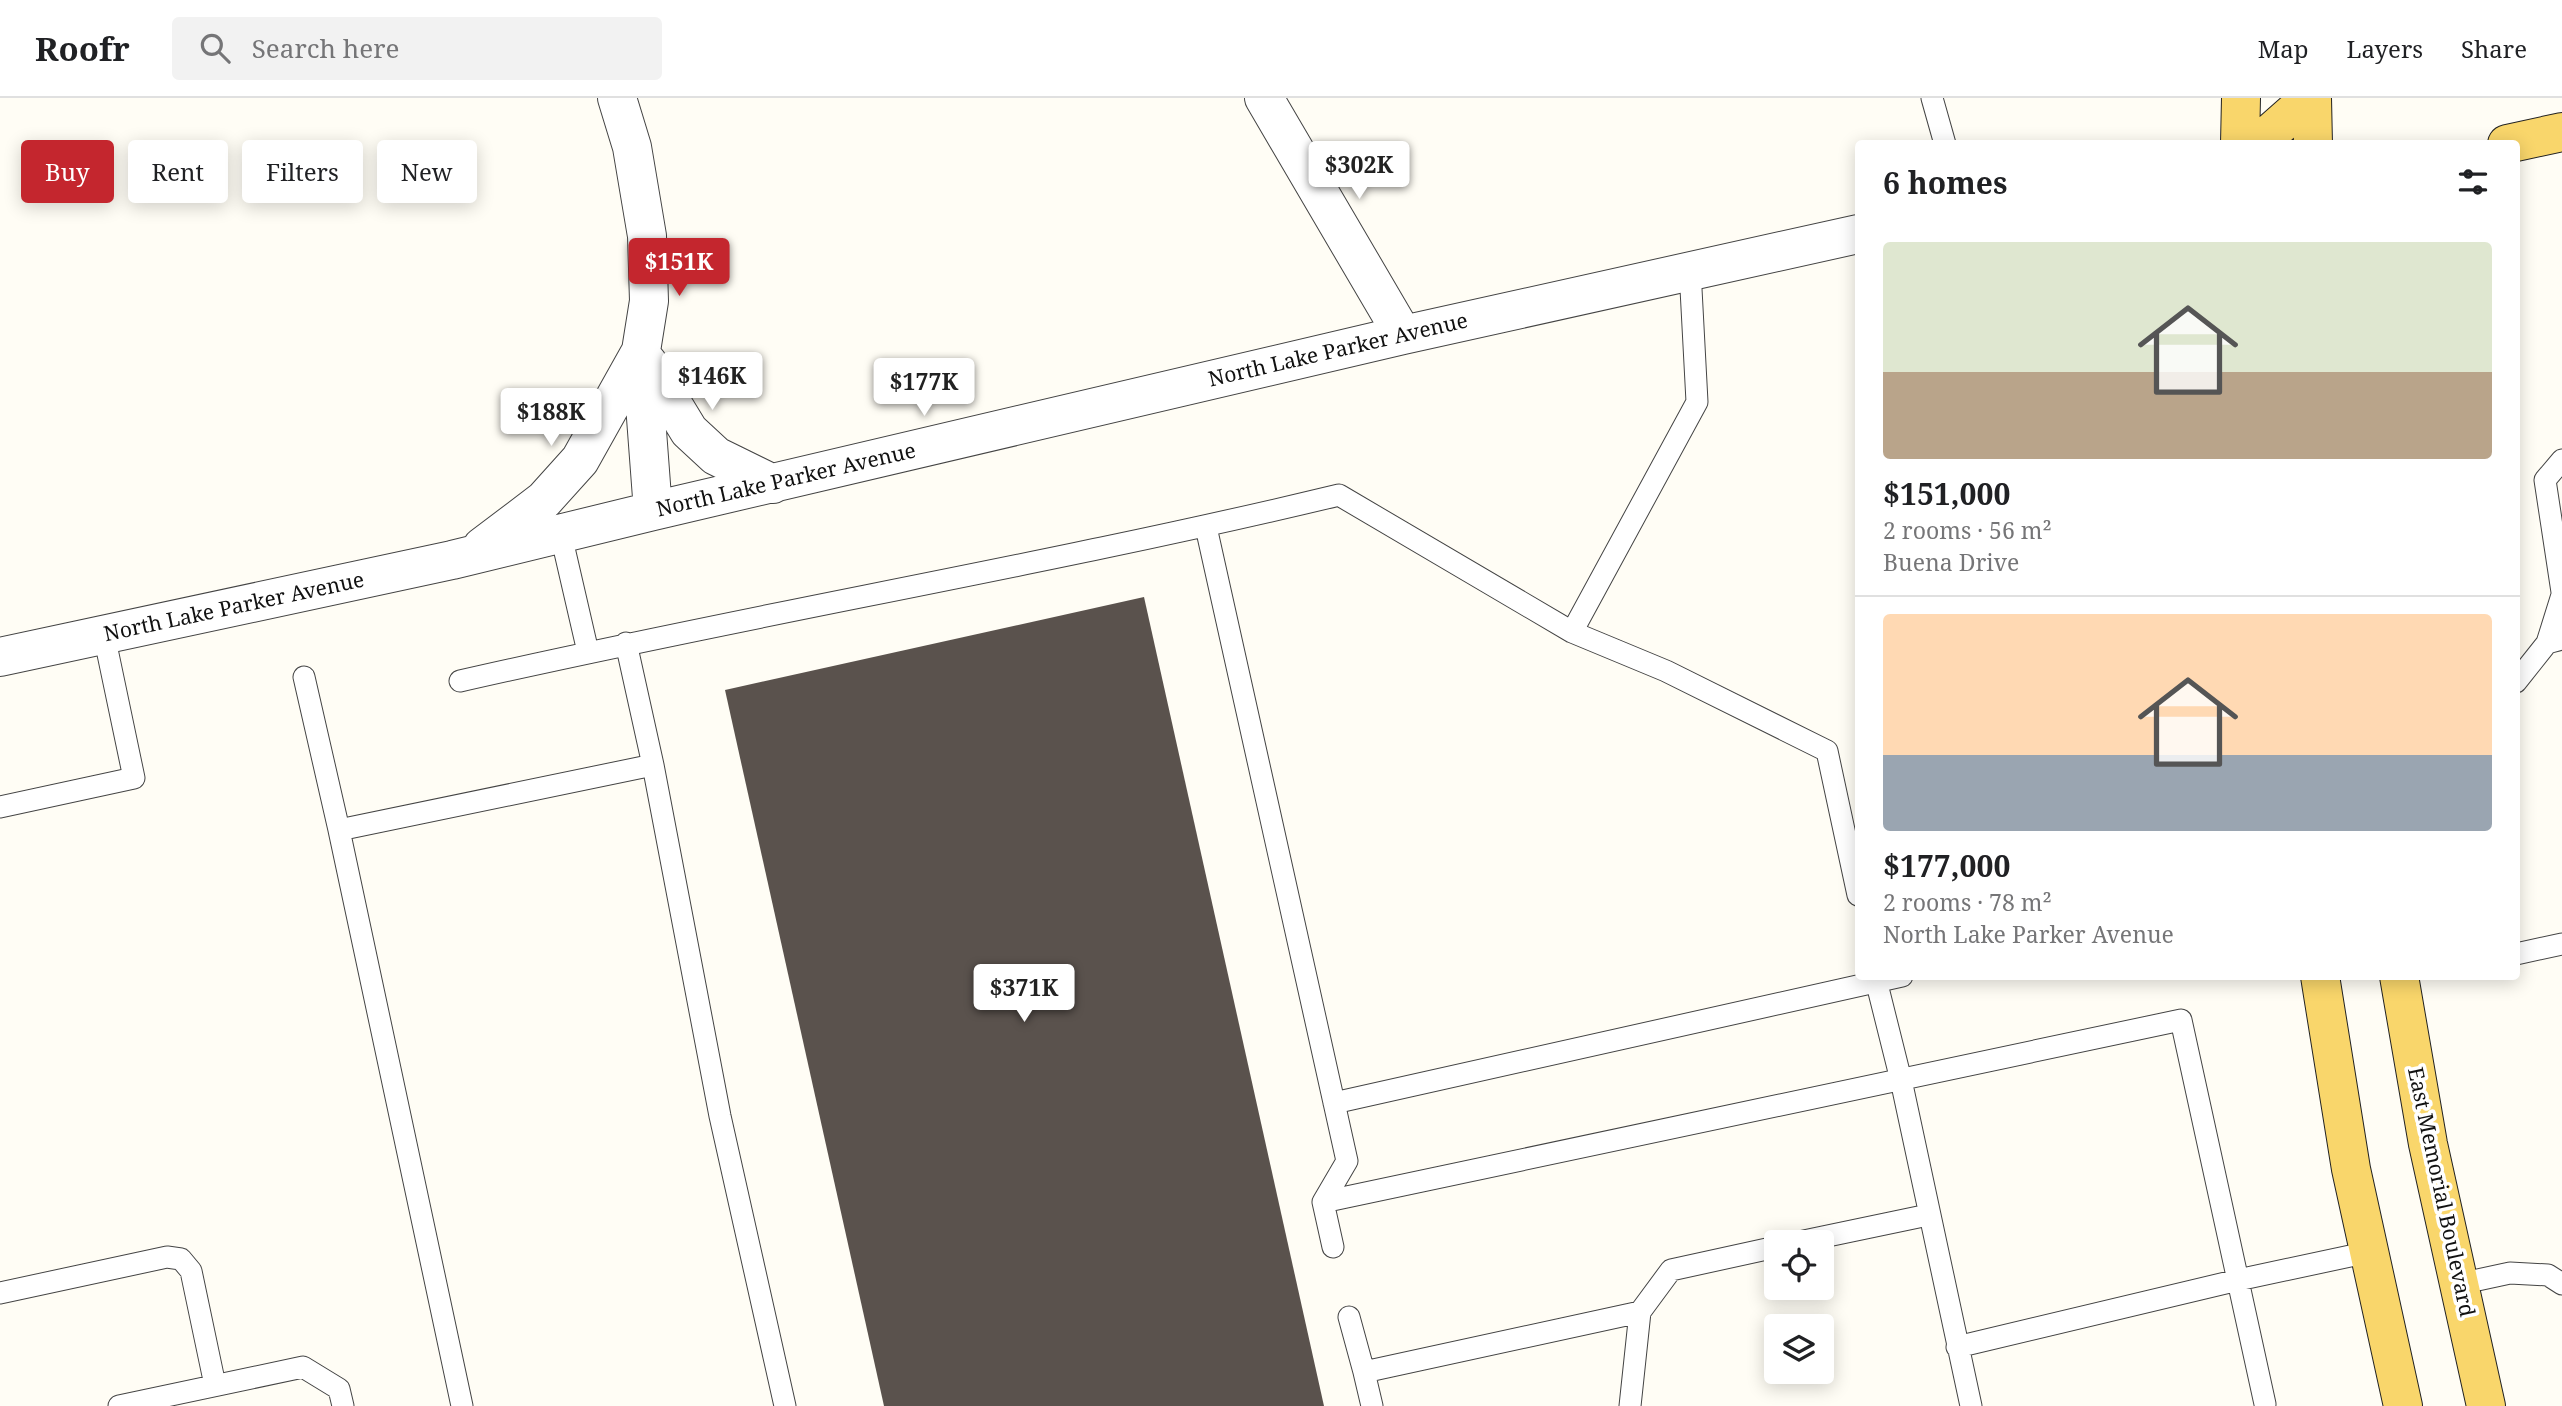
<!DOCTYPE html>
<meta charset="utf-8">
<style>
:root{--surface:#fff;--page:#f2f2f2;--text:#202124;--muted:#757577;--line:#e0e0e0;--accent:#c4262e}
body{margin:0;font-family:"Noto Serif",serif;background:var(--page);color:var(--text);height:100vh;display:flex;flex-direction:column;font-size:26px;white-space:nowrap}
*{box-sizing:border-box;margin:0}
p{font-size:23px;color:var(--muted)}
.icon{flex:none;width:38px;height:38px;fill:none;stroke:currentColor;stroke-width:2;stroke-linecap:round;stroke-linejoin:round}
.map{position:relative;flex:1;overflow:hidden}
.sheet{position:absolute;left:1855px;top:42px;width:665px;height:840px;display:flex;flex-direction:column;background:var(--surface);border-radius:7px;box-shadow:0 4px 18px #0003}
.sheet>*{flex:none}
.top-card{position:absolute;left:21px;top:42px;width:665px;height:63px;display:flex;gap:14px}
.buttons{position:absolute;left:1764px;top:1132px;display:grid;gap:14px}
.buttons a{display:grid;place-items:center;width:70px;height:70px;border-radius:7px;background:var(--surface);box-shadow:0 4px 18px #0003;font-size:35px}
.price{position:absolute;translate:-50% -60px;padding:0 16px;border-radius:7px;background:#fff;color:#222;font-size:23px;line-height:46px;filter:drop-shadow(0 2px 4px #0008)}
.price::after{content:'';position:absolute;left:50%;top:42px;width:21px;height:16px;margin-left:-10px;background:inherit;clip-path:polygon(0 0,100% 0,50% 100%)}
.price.active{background:var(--accent);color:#fff}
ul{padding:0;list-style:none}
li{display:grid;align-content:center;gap:14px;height:371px;padding:0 28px}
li+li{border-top:2px solid var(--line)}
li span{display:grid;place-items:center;height:217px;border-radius:7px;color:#555}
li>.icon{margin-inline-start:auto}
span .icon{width:126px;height:126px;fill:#fffc;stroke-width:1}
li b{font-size:30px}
h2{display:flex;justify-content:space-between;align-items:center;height:84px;padding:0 28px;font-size:30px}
.pill{padding:0 24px;border-radius:7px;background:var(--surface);box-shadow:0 4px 18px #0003;font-size:24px;line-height:63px}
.pill.active{background:var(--accent);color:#fff}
header{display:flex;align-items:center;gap:42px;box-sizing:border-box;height:98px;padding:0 35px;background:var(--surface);border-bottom:2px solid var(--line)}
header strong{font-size:33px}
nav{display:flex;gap:38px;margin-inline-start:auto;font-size:24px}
.search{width:490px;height:63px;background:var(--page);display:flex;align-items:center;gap:18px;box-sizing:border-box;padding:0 24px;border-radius:7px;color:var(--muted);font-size:26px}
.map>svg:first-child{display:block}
.building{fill:#5a524d}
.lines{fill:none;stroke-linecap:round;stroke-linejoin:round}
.lane-casing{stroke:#444;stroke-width:23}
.street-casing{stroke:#444;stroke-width:40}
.primary-casing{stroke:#222;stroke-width:40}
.lane{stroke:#fff;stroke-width:21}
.street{stroke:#fff;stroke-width:38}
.primary{stroke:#f9d66b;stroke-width:38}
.labels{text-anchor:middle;stroke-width:7;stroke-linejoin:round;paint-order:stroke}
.street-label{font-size:21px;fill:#111;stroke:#fff}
</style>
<header>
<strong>Roofr</strong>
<div class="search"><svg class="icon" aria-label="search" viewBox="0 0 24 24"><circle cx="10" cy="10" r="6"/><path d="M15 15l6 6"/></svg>Search here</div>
<nav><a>Map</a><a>Layers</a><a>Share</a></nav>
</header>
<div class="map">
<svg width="2562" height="1308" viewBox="0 0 2562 1308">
<rect width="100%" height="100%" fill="#fffdf5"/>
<path class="building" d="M1144 499 1324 1308H884L725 592Z"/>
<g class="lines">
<g class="lane-casing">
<path id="lane" d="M1932 0 1945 46
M2562 362 2545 382 2562 494
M1206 429 1347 1063 1323 1104 1333 1149
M561 437 588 554
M1572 534 1697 304 1690 172
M626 545 653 667 720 1018 785 1308
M2547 545 2562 497
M304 579 339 732
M460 583C752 516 1048 467 1339 397L1572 534 1666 573 1827 653 1858 797
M2516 584 2547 545 2562 541
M0 709 134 680 104 537
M2516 856 2562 846
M1875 878 1901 982 1971 1308
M1334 1005 1902 878
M1323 1104 2181 922 2265 1306
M1799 1144 1928 1117
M2459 1186 2510 1175 2548 1177 2562 1186
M0 1195 167 1159 181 1161 191 1173 215 1287
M1349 1219 1364 1274
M1957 1249 2238 1182 2369 1154
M119 1308 303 1269 339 1291 343 1308
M462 1308 339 732 653 667
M1372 1308 1364 1274 1640 1214
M1630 1308 1640 1214 1671 1172 1776 1149"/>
</g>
<g class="street-casing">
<path id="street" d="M617 0 632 49 647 138 649 203 641 253 653 413
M1264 0 1403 237
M647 264 689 333 716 358 773 386
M482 449 544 402 580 362 641 253
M0 559 452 462 653 413 1403 237 1858 136"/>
</g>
<g class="primary-casing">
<path id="primary" d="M2312 0 2313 46
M2240 46 2241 0
M2258 46 2310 0
M2507 46 2562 34
M2320 878 2351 1071 2403 1308
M2399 878 2428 1046 2486 1308"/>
</g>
<use href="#lane" class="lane"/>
<use href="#street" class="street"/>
<use href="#primary" class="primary"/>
</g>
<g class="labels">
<g class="street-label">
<text transform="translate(1338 252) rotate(-13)" y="7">North Lake Parker Avenue</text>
<text transform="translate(786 382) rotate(-13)" y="7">North Lake Parker Avenue</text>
<text transform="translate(234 509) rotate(-12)" y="7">North Lake Parker Avenue</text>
<text transform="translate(2441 1094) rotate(78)" y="7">East Memorial Boulevard</text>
</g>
</g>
</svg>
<div class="buttons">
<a><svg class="icon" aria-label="locate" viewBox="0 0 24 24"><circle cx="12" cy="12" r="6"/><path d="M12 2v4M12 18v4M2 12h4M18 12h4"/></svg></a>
<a><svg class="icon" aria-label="layers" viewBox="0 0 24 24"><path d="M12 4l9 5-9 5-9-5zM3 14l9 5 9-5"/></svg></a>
</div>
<b class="price" style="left:1359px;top:103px">$302K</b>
<b class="price active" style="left:679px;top:200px">$151K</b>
<b class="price" style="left:712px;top:314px">$146K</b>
<b class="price" style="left:924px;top:320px">$177K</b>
<b class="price" style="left:551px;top:350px">$188K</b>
<b class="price" style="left:1024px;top:926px">$371K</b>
<div class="top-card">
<a class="pill active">Buy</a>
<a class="pill">Rent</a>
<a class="pill">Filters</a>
<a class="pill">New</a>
</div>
<section class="sheet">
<h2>6 homes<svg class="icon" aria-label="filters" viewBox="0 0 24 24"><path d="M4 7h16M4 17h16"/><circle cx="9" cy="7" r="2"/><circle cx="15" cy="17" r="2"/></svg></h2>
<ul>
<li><span style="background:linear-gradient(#dfe7d0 60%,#b9a48a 0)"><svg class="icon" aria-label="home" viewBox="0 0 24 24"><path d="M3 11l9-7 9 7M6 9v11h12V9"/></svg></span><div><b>$151,000</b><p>2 rooms · 56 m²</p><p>Buena Drive</p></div></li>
<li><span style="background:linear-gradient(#ffd9b3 65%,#9aa5b1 0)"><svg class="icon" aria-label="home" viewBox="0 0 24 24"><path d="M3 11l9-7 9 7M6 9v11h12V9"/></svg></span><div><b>$177,000</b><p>2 rooms · 78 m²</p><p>North Lake Parker Avenue</p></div></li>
</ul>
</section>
</div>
